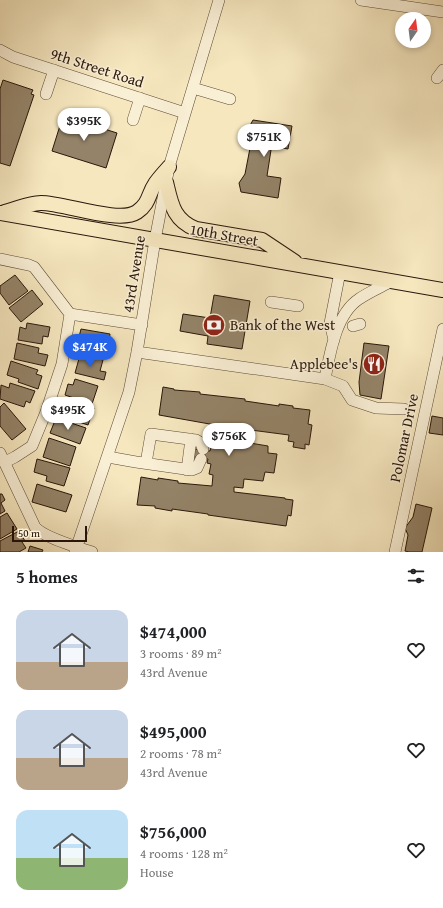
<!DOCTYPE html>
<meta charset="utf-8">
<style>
:root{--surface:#fff;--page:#f2f2f2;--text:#202124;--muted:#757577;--accent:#2563eb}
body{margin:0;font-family:"Gentium Book Plus",serif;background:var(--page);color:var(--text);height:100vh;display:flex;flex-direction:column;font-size:15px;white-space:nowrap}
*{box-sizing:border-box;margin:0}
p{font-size:13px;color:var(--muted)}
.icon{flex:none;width:22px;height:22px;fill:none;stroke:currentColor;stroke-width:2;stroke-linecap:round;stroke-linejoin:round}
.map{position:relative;height:552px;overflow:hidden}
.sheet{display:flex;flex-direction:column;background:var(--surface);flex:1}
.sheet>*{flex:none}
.needle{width:26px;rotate:14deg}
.buttons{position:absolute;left:395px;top:12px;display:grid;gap:8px}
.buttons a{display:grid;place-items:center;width:36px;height:36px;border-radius:50%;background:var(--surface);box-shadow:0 2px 6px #0003;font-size:20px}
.scale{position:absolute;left:12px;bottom:10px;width:75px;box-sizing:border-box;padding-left:4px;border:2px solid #2a170a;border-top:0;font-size:11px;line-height:14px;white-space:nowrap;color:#2a170a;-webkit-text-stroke:3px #f9efd5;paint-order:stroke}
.price{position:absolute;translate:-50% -34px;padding:0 9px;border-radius:14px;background:#fff;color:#222;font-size:13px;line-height:26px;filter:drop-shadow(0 1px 2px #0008)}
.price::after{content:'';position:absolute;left:50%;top:24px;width:12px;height:9px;margin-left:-6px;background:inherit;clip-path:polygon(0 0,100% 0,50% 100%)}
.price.on{background:var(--accent);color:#fff}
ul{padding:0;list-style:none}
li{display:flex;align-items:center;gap:12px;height:100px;padding:0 16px}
li span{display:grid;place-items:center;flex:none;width:112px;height:80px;border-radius:12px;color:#555}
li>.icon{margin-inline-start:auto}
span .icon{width:48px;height:48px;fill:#fffc;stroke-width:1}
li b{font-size:17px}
h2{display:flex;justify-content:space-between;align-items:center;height:48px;padding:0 16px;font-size:17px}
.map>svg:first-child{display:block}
.building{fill:#948368;stroke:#2a170a}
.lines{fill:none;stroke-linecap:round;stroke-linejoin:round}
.minor-casing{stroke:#5d4b37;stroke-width:12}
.major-casing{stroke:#2a170a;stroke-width:16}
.minor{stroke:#f9efd5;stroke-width:11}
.major{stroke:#f6e7bf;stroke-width:14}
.labels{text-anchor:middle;stroke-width:3;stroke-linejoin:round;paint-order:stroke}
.street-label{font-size:15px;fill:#2a170a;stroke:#f9efd5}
.poi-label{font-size:15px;fill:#2a170a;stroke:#f9efd5;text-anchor:start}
</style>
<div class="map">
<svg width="443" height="552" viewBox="0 0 443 552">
<rect width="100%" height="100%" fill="#f6e7bf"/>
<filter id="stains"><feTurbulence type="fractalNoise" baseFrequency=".005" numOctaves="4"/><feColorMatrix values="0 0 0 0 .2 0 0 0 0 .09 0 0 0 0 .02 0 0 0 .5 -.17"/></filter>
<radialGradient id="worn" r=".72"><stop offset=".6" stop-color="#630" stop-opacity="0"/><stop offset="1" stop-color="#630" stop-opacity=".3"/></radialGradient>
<path class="building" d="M3 80 33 90 31 94 34 95 10 166 0 163V89Z
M63 116 117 133 106 168 52 151Z
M253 120 292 126 288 149 266 145V148L271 150 267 176 281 178 278 198 241 192 239 183 245 174 251 143 247 131Z
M15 275 28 291 9 305 0 293V286Z
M32 290 43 304 21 322 9 308Z
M214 295 250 301 242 349 207 344 208 336 180 331 183 314 210 318Z
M27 323 50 327 48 337 43 336 42 344 18 340 20 327 26 329Z
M81 329 110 334 108 347 78 341Z
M17 343 39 348 38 353 48 355 45 366 14 359Z
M364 343 389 346 381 399 360 395 359 382Z
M80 355 103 360 100 371 106 372 104 380 75 373Z
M11 361 38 370 36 374 42 376 38 389 18 382 19 379 7 375Z
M75 379 98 386 92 404 65 395 68 384 73 385Z
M10 383 35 391 30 403 26 401 24 407 0 399 1 385 9 388Z
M163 387 174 389V390L200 392V394L245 399V401L279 406V404L293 406V408L310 410 308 424 312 425 309 445 305 444V449L293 447 294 442 288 441 289 435 243 429 242 433 251 434 250 443 268 446V453L277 454 274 473 265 472 263 481 244 479 243 488 234 487V492L285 498V499L293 500 291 516 288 515 286 526 208 515V514L172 509V511L155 508V506L137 505 141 477 158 480V478L178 481V483L212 486 213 475 209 474 211 464 207 463 208 459 193 457 194 449 210 451 211 447H213L215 438H219L221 426 159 415Z
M64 398 94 408 88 425 58 415Z
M4 403 26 429 12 440 0 426V407Z
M432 416 443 418V435L429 433Z
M56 418 86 428 80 444 50 433Z
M49 438 76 447 70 466 43 457Z
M37 459 70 468 64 486 46 481 47 476 34 472Z
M37 484 72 495 66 512 32 502Z
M0 494H2L5 500 1 503 5 511 0 514Z
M416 504 432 508 422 552H409L405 551 408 535 405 528 413 517Z
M7 513 17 529 0 539V517Z
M19 531 25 541 22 542 26 548 19 552H0V541Z
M30 546 43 550 42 552H28Z"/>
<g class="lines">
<g class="minor-casing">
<path id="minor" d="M361 0 443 12
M0 50 13 57 185 113
M437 78 443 70
M193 88 230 99
M46 94 54 70
M133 120 140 98
M0 259 29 265 34 267 70 314 142 325
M271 302 298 306
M353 326 360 324
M334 340 330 323 340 272
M137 352 325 379C330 353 336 314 359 299 369 292 381 287 392 281
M325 379 343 386 352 400 376 408 404 409
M0 453 35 527C44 538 78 547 92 552
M108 457 136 462 192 470 197 468 201 459
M5 462 15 457 32 446 46 412 62 364 70 314
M146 463 151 434 196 440 201 443 203 449
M187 470 191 439
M75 552 129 392 137 352 155 240 169 167 219 0
M395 552 443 329"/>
</g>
<g class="major-casing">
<path id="major" d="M166 182C171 203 173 220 196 229L262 240 295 262
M5 212C15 209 31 203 41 203 64 203 119 224 137 212 150 203 148 194 155 184 159 178 164 173 169 167
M0 213 443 290"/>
</g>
<use href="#minor" class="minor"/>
<use href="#major" class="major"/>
</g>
<defs>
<g id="bank-disc" transform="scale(1.15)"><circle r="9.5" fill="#8f2418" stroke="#f9efd5"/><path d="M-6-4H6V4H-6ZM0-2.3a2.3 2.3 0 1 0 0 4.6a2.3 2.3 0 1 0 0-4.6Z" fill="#fff"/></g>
<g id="restaurant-disc" transform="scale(1.15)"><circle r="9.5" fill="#8f2418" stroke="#f9efd5"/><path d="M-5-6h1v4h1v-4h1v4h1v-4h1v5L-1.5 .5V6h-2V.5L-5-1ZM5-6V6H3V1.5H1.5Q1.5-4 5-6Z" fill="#fff"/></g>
</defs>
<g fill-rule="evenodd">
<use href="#bank-disc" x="214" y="325"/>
<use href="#restaurant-disc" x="374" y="364"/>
</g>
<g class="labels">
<g class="street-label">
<text transform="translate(97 68) rotate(18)" y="5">9th Street Road</text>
<text transform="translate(224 235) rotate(10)" y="5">10th Street</text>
<text transform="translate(134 274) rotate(-81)" y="5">43rd Avenue</text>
<text transform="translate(404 438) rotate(-78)" y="5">Polomar Drive</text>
</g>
<g class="poi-label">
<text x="230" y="330">Bank of the West</text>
<text x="358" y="369" text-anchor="end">Applebee's</text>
</g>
</g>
<rect width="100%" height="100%" filter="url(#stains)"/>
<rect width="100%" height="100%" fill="url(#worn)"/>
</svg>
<div class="buttons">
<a><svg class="needle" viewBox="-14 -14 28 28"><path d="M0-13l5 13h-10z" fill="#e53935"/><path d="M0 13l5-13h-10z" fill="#757577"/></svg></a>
</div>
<div class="scale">50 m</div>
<b class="price" style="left:84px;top:142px">$395K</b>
<b class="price" style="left:264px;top:158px">$751K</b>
<b class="price on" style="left:90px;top:368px">$474K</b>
<b class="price" style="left:68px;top:431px">$495K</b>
<b class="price" style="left:229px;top:457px">$756K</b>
</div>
<section class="sheet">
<h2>5 homes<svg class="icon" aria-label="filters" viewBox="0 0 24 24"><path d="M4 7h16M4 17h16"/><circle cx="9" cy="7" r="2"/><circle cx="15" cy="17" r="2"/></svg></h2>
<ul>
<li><span style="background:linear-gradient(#c9d6e8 65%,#b9a48a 0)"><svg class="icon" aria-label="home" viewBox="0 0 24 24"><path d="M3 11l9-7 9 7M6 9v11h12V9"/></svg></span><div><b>$474,000</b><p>3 rooms · 89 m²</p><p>43rd Avenue</p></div><svg class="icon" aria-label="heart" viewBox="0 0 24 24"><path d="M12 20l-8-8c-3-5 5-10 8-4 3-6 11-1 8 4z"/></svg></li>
<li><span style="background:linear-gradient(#c9d6e8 60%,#b9a48a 0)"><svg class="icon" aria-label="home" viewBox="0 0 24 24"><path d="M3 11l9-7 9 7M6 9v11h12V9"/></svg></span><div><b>$495,000</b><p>2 rooms · 78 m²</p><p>43rd Avenue</p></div><svg class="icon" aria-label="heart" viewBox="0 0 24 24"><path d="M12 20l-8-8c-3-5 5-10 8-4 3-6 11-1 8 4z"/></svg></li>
<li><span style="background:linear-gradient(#bfe0f5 60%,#8fb573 0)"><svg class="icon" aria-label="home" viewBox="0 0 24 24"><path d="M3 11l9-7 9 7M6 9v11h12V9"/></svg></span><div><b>$756,000</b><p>4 rooms · 128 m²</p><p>House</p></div><svg class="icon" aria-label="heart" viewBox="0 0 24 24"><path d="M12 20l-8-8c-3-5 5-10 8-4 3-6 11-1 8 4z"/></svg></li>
</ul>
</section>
